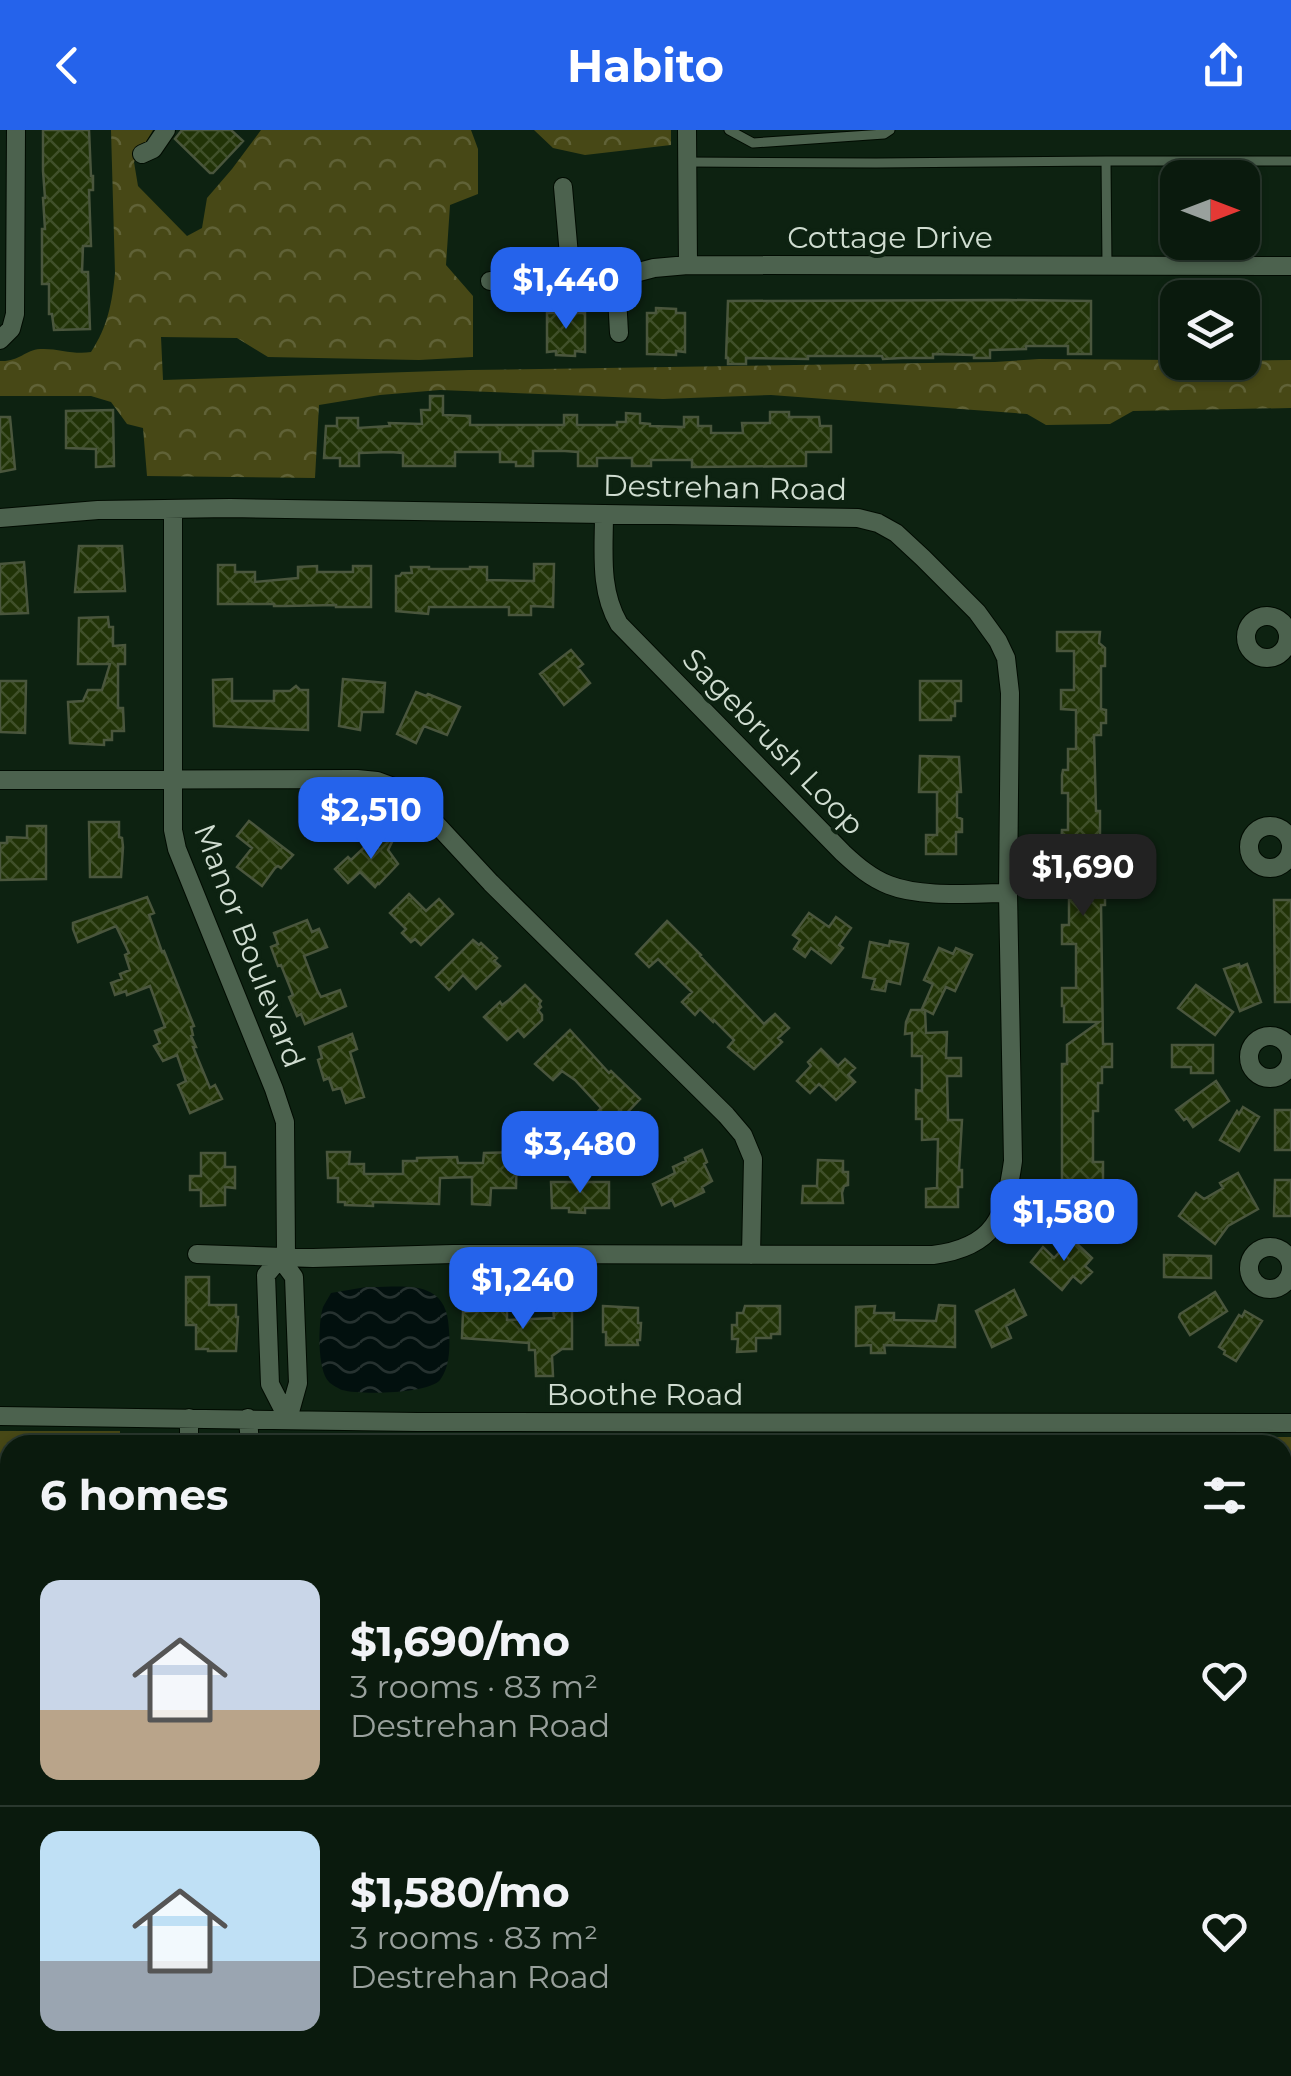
<!DOCTYPE html>
<meta charset="utf-8">
<style>
:root{--surface:#0a1a0d;--page:#132316;--text:#f1f3f6;--muted:#99a19d;--line:#2a382e;--accent:#2563eb}
body{margin:0;font-family:Montserrat,sans-serif;background:var(--page);color:var(--text);height:100vh;display:flex;flex-direction:column;font-size:38px;white-space:nowrap}
*{box-sizing:border-box;margin:0}
p{font-size:32px;color:var(--muted)}
.icon{flex:none;width:55px;height:55px;fill:none;stroke:currentColor;stroke-width:2;stroke-linecap:round;stroke-linejoin:round}
.map{position:relative;flex:1;overflow:hidden}
.panel{position:absolute;left:0px;top:1305px;width:1292px;height:642px;display:flex;flex-direction:column;background:var(--surface);border-radius:30px 30px 0 0;box-shadow:0 2px 8px #0004,0 0 0 2px var(--line)}
.panel>*{flex:none}
.needle{width:65px;rotate:90deg}
.tools{position:absolute;left:1160px;top:30px;display:grid;gap:20px}
.tools a{display:grid;place-items:center;width:100px;height:100px;border-radius:20px;background:var(--surface);box-shadow:0 2px 8px #0004,0 0 0 2px var(--line);font-size:50px}
.price{position:absolute;translate:-50% -85px;padding:0 22px;border-radius:20px;background:var(--accent);color:#fff;font-size:32px;line-height:65px;filter:drop-shadow(0 2px 5px #0008)}
.price::after{content:'';position:absolute;left:50%;top:60px;width:30px;height:22px;margin-left:-15px;background:inherit;clip-path:polygon(0 0,100% 0,50% 100%)}
.price.selected{background:#222;color:#fff}
ul{padding:0;list-style:none}
li{display:flex;align-items:center;gap:30px;height:250px;padding:0 40px}
li+li{border-top:2px solid var(--line)}
li span{display:grid;place-items:center;flex:none;width:280px;height:200px;border-radius:20px;color:#555}
li>.icon{margin-inline-start:auto}
span .icon{width:120px;height:120px;fill:#fffc;stroke-width:1}
li b{font-size:42px}
h2{display:flex;justify-content:space-between;align-items:center;height:120px;padding:0 40px;font-size:42px}
header{display:flex;justify-content:space-between;align-items:center;height:130px;padding:0 40px;background:var(--accent);color:#fff;font-size:45px;font-weight:700}
.map>svg:first-child{display:block}
.forest{fill:url(#forest-crowns)}
.water{fill:url(#water-waves)}
.lines{fill:none;stroke-linecap:round;stroke-linejoin:round}
.stream{stroke:#02100e;stroke-width:5}
.building{fill:url(#building-cross-hatch);stroke:#4a563d;stroke-width:2.5}
.service-casing{stroke:#000b01;stroke-width:11}
.minor-casing{stroke:#000b01;stroke-width:20}
.service{stroke:#4c624e;stroke-width:9}
.minor{stroke:#4c624e;stroke-width:18}
.labels{text-anchor:middle;stroke-width:8;stroke-linejoin:round;paint-order:stroke}
.street-label{font-size:30px;fill:#d0ddd1;stroke:#0d2211}
</style>
<header><svg class="icon" aria-label="back" viewBox="0 0 24 24"><path d="M15 5l-7 7 7 7"/></svg>Habito<svg class="icon" aria-label="share" viewBox="0 0 24 24"><path d="M12 15V3M7 8l5-5 5 5M5 13v7h14v-7"/></svg></header>
<div class="map">
<svg width="1291" height="1946" viewBox="0 0 1291 1946">
<defs>
<pattern id="forest-crowns" width="20" height="18" patternUnits="userSpaceOnUse" patternTransform="scale(2.5)"><rect width="20" height="18" fill="#474816"/><path d="M2 6a3 3 0 1 1 6 0M12 15a3 3 0 1 1 6 0" fill="none" stroke="#606237"/></pattern>
<pattern id="water-waves" width="16" height="10" patternUnits="userSpaceOnUse" patternTransform="scale(2.5)"><rect width="16" height="10" fill="#02100e"/><path d="M0 5q4-4 8 0t8 0" fill="none" stroke="#263230"/></pattern>
<pattern id="building-cross-hatch" width="8" height="8" patternUnits="userSpaceOnUse" patternTransform="scale(2.5)"><rect width="8" height="8" fill="#213307"/><path d="M0 0l8 8M0 8l8-8" fill="none" stroke="#40502a"/></pattern>
</defs>
<rect width="100%" height="100%" fill="#0d2211"/>
<path class="forest" d="M111 0H153L134 32 138 56 187 106 202 98 207 68 232 39 261 0H471L478 19V64L450 75 446 135 473 166V227L419 230 268 227 237 208 161 207 163 250 469 240 995 232 1039 229 1177 230 1178 232 1291 230V278L1133 281 1110 294 1046 295 1027 284 771 265 663 269 440 260 380 265 319 275 315 348 147 346 143 298 127 294 111 272 91 266H0V231C19 232 25 220 40 219 58 218 73 225 91 222 108 196 112 173 115 143Z
M534 0H671V15L585 25 553 18Z
M0 1301H120V1315H10V1938H1144V1946H0Z
M504 1305 1291 1307V1810H1282V1315H503Z"/>
<path class="water" d="M366 1157C398 1158 442 1147 448 1190 450 1207 452 1235 440 1250 428 1264 360 1265 342 1260 339 1259 331 1254 329 1252 317 1240 318 1192 323 1177 325 1173 329 1167 331 1163Z"/>
<g class="lines">
<path class="stream" d="M1282 1581H1291
M0 1773 10 1767"/>
</g>
<path class="building" d="M43 0H89L91 46H93V60H89L91 116H83L82 142H88L90 199 54 200 52 184H49V154H42V99H45L43 68H45L43 41Z
M182 0H231L243 11 213 43H210L175 9Z
M1007 170 1091 171V224H1068V216H1026V219L990 220V228H974V225L933 224V228H902L883 229 882 226H808V229L746 228V234H728V228H726L728 171Z
M656 178 676 179V183H685V222L676 221V225L647 224V183H656Z
M556 179H575V183H585V222L575 221V226L556 225V221L547 222V183H556Z
M430 266H443V285L470 286V295H564V285H577V295H617V292H626V283L640 284V293L650 294V296L684 297V287H698V296H711V303H743L742 293H770V282H789V287H819L820 296H831V322H806V336L692 337V330H651V336H632V328H597V336H578V322L565 321H533V336H516V332H500V322H455V336H403V323L390 322 359 323V336H340V328H324L326 296H337V288H358V298L390 296 389 293 422 294 421 280H430Z
M113 280 114 336 96 337V319L66 318V281Z
M0 287H10L15 339 0 342Z
M79 416H122L125 461 75 462Z
M24 432 28 483 0 484V434Z
M534 434H554L553 477 531 476V485H509V477H429L428 484 396 481V446H400L402 443H412L411 437H429V439H470V437H487V450L534 451Z
M218 435H235V442H255V452L298 448V437L317 436V442H353V436H371V477H336V475L285 476H274V474H218Z
M108 487 109 497H113V516L125 515V534H118V578H123L124 601H112V610H104V615L70 613 68 572 83 571 88 560H102L110 534H78L79 488Z
M1057 502H1100L1099 513 1105 518V536H1101V579L1106 580V593H1101V605H1094L1096 681H1100V742H1103L1105 753V775H1101L1103 914H1112V937H1102V953H1098V981H1093V1032H1103V1066H1068V1050H1062V934H1067V915L1099 892H1064V876H1062V858H1076V814H1062V795H1069V760H1062L1061 719 1062 700H1068V663H1062V645L1063 640H1068V619H1076V580L1061 579V560H1074V521H1057Z
M571 520 583 534 578 538 590 553 564 575 540 544Z
M232 549V571H274V561H290L296 556 300 560H308V600L214 596 213 550Z
M343 549 385 553 383 582H362L360 600 339 596Z
M0 551H26L25 603 0 602Z
M920 551H961V571H955V586H951V590H920Z
M416 562 426 566 428 564 460 577 447 605 424 596 416 613 397 604Z
M920 626 959 627 961 662H957V687L962 689V702H956V724H926V705H937V662H919Z
M249 691 293 725 281 738 278 736 275 738 262 756 237 737 252 718 237 706Z
M89 692H119V707L122 708 123 717 121 747H90Z
M27 696H46V749L0 750V713H7V707L27 708Z
M400 696 388 720 398 734 379 754 378 753 375 757 360 742 348 753 335 739 348 727 351 730 373 709 378 714Z
M409 764 426 781 439 769 453 784 421 815 415 809 411 812 402 803 406 799 390 783Z
M147 767 154 783 149 785 162 822 164 821 194 896 191 897 193 905 191 906 196 917H193L210 958 215 955 222 969 190 983 179 957 178 955 186 951 177 925 163 931 154 916 160 913 155 901 165 897 150 856 127 865 126 861 115 865 111 853 122 849 120 844 130 840 125 825 129 823 116 796 78 812 73 799V793Z
M1274 770H1291V872H1275Z
M809 783 829 797 836 787 851 798 839 815 843 818 831 833 811 818 805 827 794 819 800 810 793 805Z
M307 790 312 802 319 799 327 817 304 826 317 860 321 867 340 860 346 876 305 894 301 884 297 886 289 867 293 865 281 835 278 836 271 817 278 814 274 803Z
M667 791 701 825 700 826 764 894 775 884 789 898 778 908 782 912 754 939 728 917 734 910 714 890 713 892 700 879 695 885 682 872 692 862 658 829 649 837 636 824Z
M473 810 479 815 481 813 497 828 494 831 500 836 476 859 463 845 449 860 436 847Z
M890 811 908 814 900 854 887 851 885 861 872 859 875 849 863 847 870 812 889 816Z
M939 818 953 824 956 818 972 825 955 861 946 857 933 884 925 880 926 903 947 902 946 928H961V946H947L948 990H962L959 1040H962V1057H958V1077H926V1059L937 1058 938 1009 922 1010V989H916V960L922 961V926H912V903L905 904 906 892 911 880H924L922 879 933 854 924 850Z
M1239 834 1240 837 1247 834 1261 872 1240 881 1224 839Z
M525 855 541 871 539 874 541 877 538 880 542 885V890L524 907 518 900 507 910 484 887 500 872 502 875 509 870Z
M1196 855 1233 882 1215 905 1178 878Z
M570 900 609 943 611 941 640 969 600 1011 585 996 601 978 575 950 562 941 553 950 535 934Z
M352 904 357 919 350 922 364 967 346 973 341 958 333 960 329 948 324 950 318 930 322 928 319 917Z
M1172 915H1213V943H1191V937H1172Z
M821 919 838 936 845 929 855 938 848 945 855 952 836 970 819 954 810 963 797 951 811 936 808 932Z
M1216 951 1229 971 1193 997 1187 988 1184 990 1176 980Z
M1243 977 1259 987 1239 1021 1220 1010 1237 981 1239 984Z
M1275 980H1291V1020H1275Z
M702 1020 707 1032 704 1034 712 1051 702 1057 704 1062 675 1076 672 1070 662 1075 653 1054 675 1043 673 1037 686 1031 685 1028Z
M327 1022H350L349 1034H364V1044H403V1031H417V1028L457 1027 458 1033H483L484 1023 517 1022 516 1058H491L490 1075 472 1074V1047L440 1048 439 1074 373 1072V1076L345 1075V1072H338V1048H328Z
M201 1023H225V1037H235V1058L225 1057V1075L201 1076V1060H190V1046H201Z
M818 1030 843 1031V1042H848V1055L844 1056 842 1063 843 1073H802L803 1056H817Z
M1238 1043 1258 1079 1228 1096 1215 1114 1179 1086 1196 1063 1204 1069 1223 1058 1220 1053Z
M1275 1050H1291V1086H1274Z
M551 1052H609V1078H585V1083L569 1082V1078H552Z
M1072 1109 1092 1128 1085 1136 1092 1142 1081 1153 1073 1146 1062 1160 1031 1132 1043 1117 1054 1128Z
M1164 1125 1211 1126V1148L1164 1147Z
M186 1147H209V1175H236V1187H238L236 1221H208V1219H196V1195H186Z
M1014 1160 1026 1185 1006 1196 1011 1208 992 1217 976 1181Z
M1215 1162 1227 1181 1190 1205 1179 1187 1180 1184Z
M489 1175H507V1190L554 1188 553 1176H572V1219H562L552 1226 553 1246H536L535 1220H529V1213L462 1208 463 1182 477 1181 480 1178H489Z
M939 1175 955 1176V1217L884 1215 885 1223H871V1215L856 1216V1177L875 1176 874 1183H894V1190L936 1191Z
M603 1176 638 1178V1193H641L640 1210H637L638 1215H606V1202H603Z
M745 1176H780V1204H771V1208H756V1221L737 1222 738 1209H732V1195H737V1183H743Z
M1245 1181 1262 1191 1236 1231 1224 1224 1225 1221 1219 1217 1239 1185 1242 1187Z"/>
<g class="lines">
<g class="service-casing">
<path id="service" d="M729 0 753 13 884 4 890 0
M1106 31H1291
M687 32 876 33 1106 31 1107 135"/>
</g>
<g class="minor-casing">
<path id="minor" d="M687 0 688 135
M142 24 153 19 166 0
M563 57 571 148
M616 148 619 203
M490 151 616 148 654 138 688 135 1291 136
M0 210 11 199 15 184 16 0
M173 380V700L177 719 274 959 285 992 286 1126 280 1128 266 1145 270 1254 288 1289
M604 384C604 421 599 460 619 494L843 723C857 736 871 748 889 755 922 768 973 763 1008 763
M0 388 98 380 230 378 858 388 878 393 896 403 923 428 977 482 998 511 1006 528 1010 563 1008 763 1013 1031C1005 1087 995 1117 933 1125L453 1124 313 1128 197 1124
M1246 507a21 21 0 1 1 42 0a21 21 0 1 1-42 0Z
M0 650 357 649 377 651 396 658 414 670 491 753 726 985 743 1005 753 1029 751 1125
M1249 717a21 21 0 1 1 42 0a21 21 0 1 1-42 0Z
M1249 927a21 21 0 1 1 42 0a21 21 0 1 1-42 0Z
M1249 1138a21 21 0 1 1 42 0a21 21 0 1 1-42 0Z
M280 1128 294 1147 298 1253 288 1289
M0 1286 417 1292 1291 1293
M248 1288 250 1315
M189 1315V1288
M1173 1946 1291 1945"/>
</g>
<use href="#service" class="service"/>
<use href="#minor" class="minor"/>
</g>
<g class="labels">
<g class="street-label">
<text x="890" y="118">Cottage Drive</text>
<text transform="translate(725 358) rotate(1)" y="10">Destrehan Road</text>
<text transform="translate(773 612) rotate(46)" y="10">Sagebrush Loop</text>
<text transform="translate(249 816) rotate(69)" y="10">Manor Boulevard</text>
<text x="645" y="1275">Boothe Road</text>
</g>
</g>
</svg>
<div class="tools">
<a><svg class="needle" viewBox="-14 -14 28 28"><path d="M0-13l5 13h-10z" fill="#e53935"/><path d="M0 13l5-13h-10z" fill="#99a19d"/></svg></a>
<a><svg class="icon" aria-label="layers" viewBox="0 0 24 24"><path d="M12 4l9 5-9 5-9-5zM3 14l9 5 9-5"/></svg></a>
</div>
<b class="price" style="left:566px;top:202px">$1,440</b>
<b class="price" style="left:371px;top:732px">$2,510</b>
<b class="price selected" style="left:1083px;top:789px">$1,690</b>
<b class="price" style="left:580px;top:1066px">$3,480</b>
<b class="price" style="left:1064px;top:1134px">$1,580</b>
<b class="price" style="left:523px;top:1202px">$1,240</b>
<section class="panel">
<h2>6 homes<svg class="icon" aria-label="filters" viewBox="0 0 24 24"><path d="M4 7h16M4 17h16"/><circle cx="9" cy="7" r="2"/><circle cx="15" cy="17" r="2"/></svg></h2>
<ul>
<li><span style="background:linear-gradient(#c9d6e8 65%,#b9a48a 0)"><svg class="icon" aria-label="home" viewBox="0 0 24 24"><path d="M3 11l9-7 9 7M6 9v11h12V9"/></svg></span><div><b>$1,690/mo</b><p>3 rooms · 83 m²</p><p>Destrehan Road</p></div><svg class="icon" aria-label="heart" viewBox="0 0 24 24"><path d="M12 20l-8-8c-3-5 5-10 8-4 3-6 11-1 8 4z"/></svg></li>
<li><span style="background:linear-gradient(#bfe0f5 65%,#9aa5b1 0)"><svg class="icon" aria-label="home" viewBox="0 0 24 24"><path d="M3 11l9-7 9 7M6 9v11h12V9"/></svg></span><div><b>$1,580/mo</b><p>3 rooms · 83 m²</p><p>Destrehan Road</p></div><svg class="icon" aria-label="heart" viewBox="0 0 24 24"><path d="M12 20l-8-8c-3-5 5-10 8-4 3-6 11-1 8 4z"/></svg></li>
</ul>
</section>
</div>
